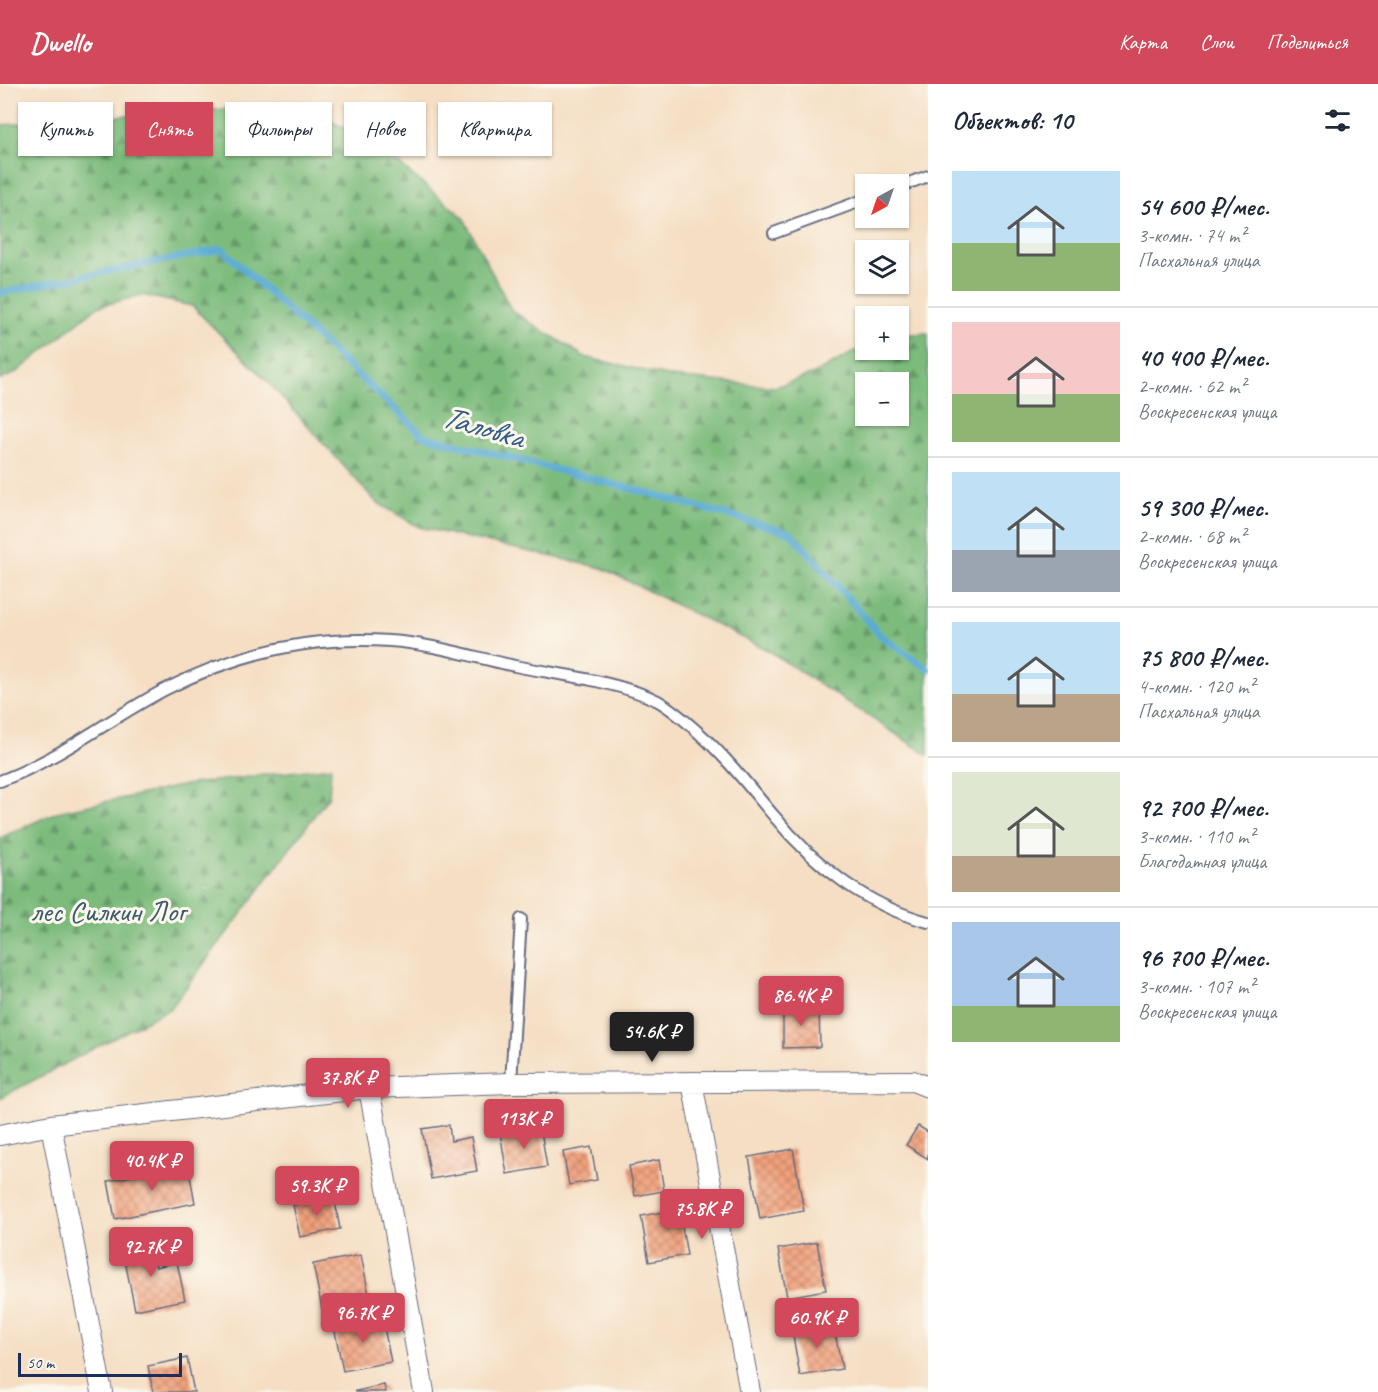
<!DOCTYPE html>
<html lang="ru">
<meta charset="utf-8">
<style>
:root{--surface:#fff;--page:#f6f6f7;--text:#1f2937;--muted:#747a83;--line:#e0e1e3;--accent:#d1495b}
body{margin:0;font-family:Caveat,sans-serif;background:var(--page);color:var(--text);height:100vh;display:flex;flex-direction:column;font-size:22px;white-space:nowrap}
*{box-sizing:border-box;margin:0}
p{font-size:20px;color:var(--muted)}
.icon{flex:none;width:33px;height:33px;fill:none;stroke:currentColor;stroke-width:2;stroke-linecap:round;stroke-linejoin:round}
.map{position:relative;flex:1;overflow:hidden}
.drawer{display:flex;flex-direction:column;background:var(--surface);width:450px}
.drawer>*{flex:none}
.top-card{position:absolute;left:18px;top:18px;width:570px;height:54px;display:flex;gap:12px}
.needle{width:39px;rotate:220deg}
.controls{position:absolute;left:855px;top:90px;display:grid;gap:12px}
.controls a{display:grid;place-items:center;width:54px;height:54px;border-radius:0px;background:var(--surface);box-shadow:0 2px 4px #0004;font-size:30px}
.scale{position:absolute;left:18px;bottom:15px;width:164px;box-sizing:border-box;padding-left:6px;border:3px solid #1b2f5e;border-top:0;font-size:16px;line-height:21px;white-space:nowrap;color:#1b2f5e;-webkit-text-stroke:4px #fbf7ec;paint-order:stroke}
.price{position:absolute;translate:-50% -51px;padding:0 14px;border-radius:6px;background:var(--accent);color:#fff;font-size:20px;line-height:39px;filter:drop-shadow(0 2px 3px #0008)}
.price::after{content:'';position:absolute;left:50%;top:36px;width:18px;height:14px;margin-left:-9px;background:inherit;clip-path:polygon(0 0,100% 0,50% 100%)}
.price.active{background:#222;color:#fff}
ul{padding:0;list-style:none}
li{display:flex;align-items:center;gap:18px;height:150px;padding:0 24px}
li+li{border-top:2px solid var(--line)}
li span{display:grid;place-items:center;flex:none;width:168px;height:120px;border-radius:0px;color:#555}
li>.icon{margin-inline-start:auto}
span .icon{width:72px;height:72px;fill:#fffc;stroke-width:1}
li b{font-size:26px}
h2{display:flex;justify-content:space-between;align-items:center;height:72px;padding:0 24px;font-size:26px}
.chip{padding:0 21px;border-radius:0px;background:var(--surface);box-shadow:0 2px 4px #0004;font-size:21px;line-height:54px}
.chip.active{background:var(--accent);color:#fff}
header{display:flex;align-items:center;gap:36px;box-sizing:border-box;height:84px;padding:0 30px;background:var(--accent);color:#fff}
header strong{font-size:28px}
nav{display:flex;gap:33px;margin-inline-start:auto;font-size:21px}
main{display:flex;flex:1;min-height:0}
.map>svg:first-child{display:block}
.forest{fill:url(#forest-firs);stroke:#4b756c;stroke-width:1.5;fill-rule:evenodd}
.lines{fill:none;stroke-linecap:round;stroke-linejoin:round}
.stream{stroke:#5aabd5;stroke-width:7}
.building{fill:url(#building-cross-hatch)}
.service-casing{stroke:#676c81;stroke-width:14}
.minor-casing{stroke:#676c81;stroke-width:22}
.service{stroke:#fff;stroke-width:10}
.minor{stroke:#fff;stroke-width:20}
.labels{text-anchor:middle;stroke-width:6;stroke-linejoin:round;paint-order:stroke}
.park-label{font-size:30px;fill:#3b5a6b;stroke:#fbf7ec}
.water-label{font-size:32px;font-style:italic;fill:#315a88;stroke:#fbf7ec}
</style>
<header>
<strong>Dwello</strong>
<nav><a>Карта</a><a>Слои</a><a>Поделиться</a></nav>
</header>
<main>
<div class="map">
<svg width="928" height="1308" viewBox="0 0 928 1308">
<defs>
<pattern id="forest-firs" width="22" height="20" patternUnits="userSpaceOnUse" patternTransform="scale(1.5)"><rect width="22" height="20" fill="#7bbb7b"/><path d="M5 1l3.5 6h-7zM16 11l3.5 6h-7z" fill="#649868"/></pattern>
<pattern id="building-cross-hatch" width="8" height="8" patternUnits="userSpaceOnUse" patternTransform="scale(1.5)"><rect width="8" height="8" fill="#f2a17c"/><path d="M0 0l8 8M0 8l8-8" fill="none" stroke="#c38469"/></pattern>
</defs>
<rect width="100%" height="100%" fill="#fbf7ec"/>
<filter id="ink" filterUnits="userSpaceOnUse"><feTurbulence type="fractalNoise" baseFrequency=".0167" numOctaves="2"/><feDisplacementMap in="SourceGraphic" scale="12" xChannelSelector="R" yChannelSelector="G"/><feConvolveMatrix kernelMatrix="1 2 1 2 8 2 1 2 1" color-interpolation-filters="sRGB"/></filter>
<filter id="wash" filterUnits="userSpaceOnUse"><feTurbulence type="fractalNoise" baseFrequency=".008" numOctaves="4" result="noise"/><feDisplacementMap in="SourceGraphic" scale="24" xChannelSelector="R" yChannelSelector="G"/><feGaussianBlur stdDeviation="1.35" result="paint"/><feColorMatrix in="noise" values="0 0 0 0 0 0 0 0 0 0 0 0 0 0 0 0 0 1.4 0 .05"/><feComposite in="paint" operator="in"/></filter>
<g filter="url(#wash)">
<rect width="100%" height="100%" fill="#f5dec3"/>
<path class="forest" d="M294 20 370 56 463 133 512 227 585 273 672 293 775 303 814 290 865 262 866 266H898L899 251 928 249V671L769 567 602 484 419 443 376 418 268 298 192 222 142 211 97 223 17 288 0 296V41ZM866 298H898V332H866Z
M331 683 329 712 171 924 0 1014V754L57 728 190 700Z"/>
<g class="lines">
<path class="stream" d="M0 209 222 165 424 352 644 408 791 449 881 552 928 585"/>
</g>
<g id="blocks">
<path class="building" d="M783 923H819L820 963 783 964Z
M449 1041 451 1057 471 1053 477 1087 431 1095 422 1045Z
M540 1041 547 1083 507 1090 500 1048Z
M918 1042 928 1048V1075L906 1061Z
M591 1063 597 1096 569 1101 563 1068Z
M793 1065 804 1127 760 1135 749 1073Z
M659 1076 664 1107 635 1112 629 1082Z
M188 1081 195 1119 115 1135 108 1097Z
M334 1113 340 1145 300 1153 293 1121Z
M679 1125 687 1171 649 1178 641 1132Z
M151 1157 156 1183 177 1178 185 1216 135 1226 122 1162Z
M817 1158 826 1206 787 1213 778 1165Z
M361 1171 370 1216 322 1225 313 1180Z
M382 1233 391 1278 343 1287 334 1243Z
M833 1238 842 1285 800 1292 792 1246Z
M187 1274 194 1308H153L148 1282Z
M384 1301 386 1308H356V1307Z"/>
</g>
</g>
<g filter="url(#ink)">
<use href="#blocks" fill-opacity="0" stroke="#676c81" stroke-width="1.5"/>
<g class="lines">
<g class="service-casing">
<path id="service" d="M898 103 928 92
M774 149 866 115
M0 697C60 675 110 634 166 605 237 569 311 551 390 557 429 559 480 575 520 583 562 591 620 598 658 617 672 625 688 639 700 650 728 675 750 704 774 732 814 781 867 822 928 838
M511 999 521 835"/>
</g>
<g class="minor-casing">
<path id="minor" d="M692 998 750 1308
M369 1004 511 999 913 997 928 1003
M51 1041 102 1308
M0 1051 51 1041 369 1004 424 1308"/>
</g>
<use href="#service" class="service"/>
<use href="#minor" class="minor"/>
</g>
</g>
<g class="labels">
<g class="park-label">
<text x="108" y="837">лес Силкин Лог</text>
</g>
<g class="water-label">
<text transform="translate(483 342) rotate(16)" y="11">Таловка</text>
</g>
</g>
</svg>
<div class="controls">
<a><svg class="needle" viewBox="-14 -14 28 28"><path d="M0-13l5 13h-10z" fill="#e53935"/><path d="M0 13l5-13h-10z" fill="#747a83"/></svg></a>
<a><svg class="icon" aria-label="layers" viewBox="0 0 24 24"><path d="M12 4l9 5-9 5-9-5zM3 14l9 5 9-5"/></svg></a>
<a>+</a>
<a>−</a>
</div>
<div class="scale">50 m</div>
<b class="price" style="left:801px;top:943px">86.4K ₽</b>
<b class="price active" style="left:652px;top:979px">54.6K ₽</b>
<b class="price" style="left:348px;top:1025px">37.8K ₽</b>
<b class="price" style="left:524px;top:1066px">113K ₽</b>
<b class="price" style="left:152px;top:1108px">40.4K ₽</b>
<b class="price" style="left:317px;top:1133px">59.3K ₽</b>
<b class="price" style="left:702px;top:1156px">75.8K ₽</b>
<b class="price" style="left:151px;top:1194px">92.7K ₽</b>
<b class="price" style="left:363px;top:1260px">96.7K ₽</b>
<b class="price" style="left:817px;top:1265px">60.9K ₽</b>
<div class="top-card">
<a class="chip">Купить</a>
<a class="chip active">Снять</a>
<a class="chip">Фильтры</a>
<a class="chip">Новое</a>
<a class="chip">Квартира</a>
</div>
</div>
<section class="drawer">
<h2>Объектов: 10<svg class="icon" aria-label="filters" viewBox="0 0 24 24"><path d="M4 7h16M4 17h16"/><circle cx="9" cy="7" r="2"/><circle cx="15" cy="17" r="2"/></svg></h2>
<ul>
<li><span style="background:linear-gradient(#bfe0f5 60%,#8fb573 0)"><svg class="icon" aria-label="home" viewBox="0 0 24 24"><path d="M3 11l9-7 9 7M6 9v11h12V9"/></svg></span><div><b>54 600 ₽/мес.</b><p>3-комн. · 74 m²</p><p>Пасхальная улица</p></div></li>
<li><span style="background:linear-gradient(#f6c9c9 60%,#8fb573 0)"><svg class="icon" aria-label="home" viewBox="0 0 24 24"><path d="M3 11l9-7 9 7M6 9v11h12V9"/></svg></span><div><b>40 400 ₽/мес.</b><p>2-комн. · 62 m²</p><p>Воскресенская улица</p></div></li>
<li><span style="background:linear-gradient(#bfe0f5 65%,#9aa5b1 0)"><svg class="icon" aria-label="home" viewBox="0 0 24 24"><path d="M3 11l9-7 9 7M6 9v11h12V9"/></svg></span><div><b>59 300 ₽/мес.</b><p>2-комн. · 68 m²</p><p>Воскресенская улица</p></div></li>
<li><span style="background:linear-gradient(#bfe0f5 60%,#b9a48a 0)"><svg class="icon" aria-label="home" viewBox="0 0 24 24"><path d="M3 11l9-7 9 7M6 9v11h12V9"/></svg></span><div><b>75 800 ₽/мес.</b><p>4-комн. · 120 m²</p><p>Пасхальная улица</p></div></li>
<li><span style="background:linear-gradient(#dfe7d0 70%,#b9a48a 0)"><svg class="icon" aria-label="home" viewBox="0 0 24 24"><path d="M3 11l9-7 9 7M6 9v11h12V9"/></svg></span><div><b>92 700 ₽/мес.</b><p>3-комн. · 110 m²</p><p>Благодатная улица</p></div></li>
<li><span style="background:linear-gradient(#a9c7e8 70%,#8fb573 0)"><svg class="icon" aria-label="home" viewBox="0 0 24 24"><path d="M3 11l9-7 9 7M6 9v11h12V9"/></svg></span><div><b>96 700 ₽/мес.</b><p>3-комн. · 107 m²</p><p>Воскресенская улица</p></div></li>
</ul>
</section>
</main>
